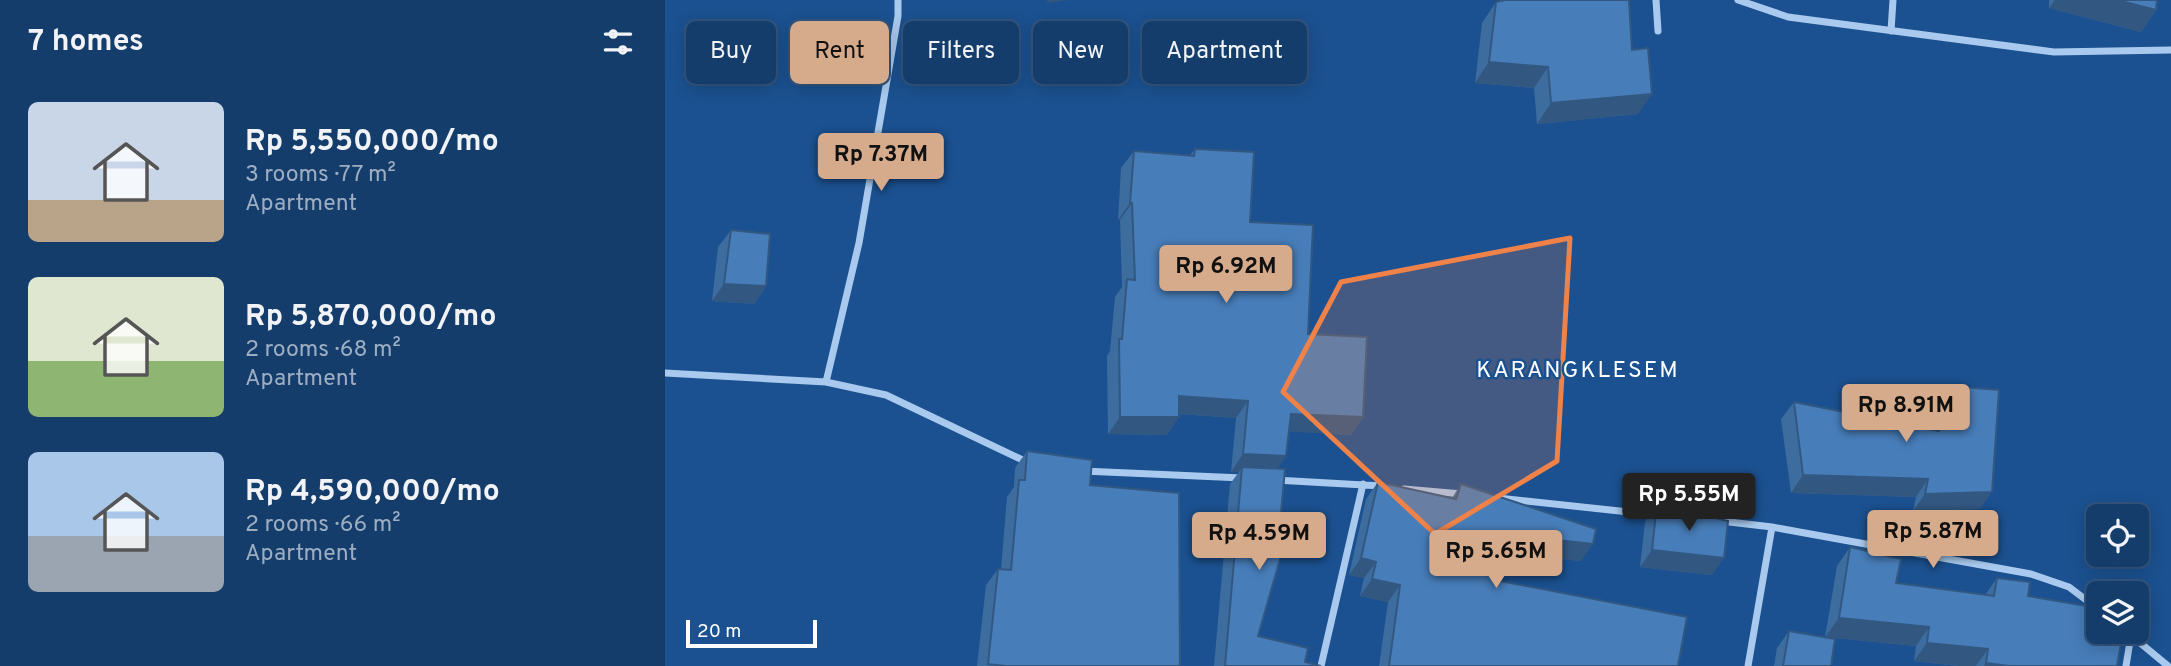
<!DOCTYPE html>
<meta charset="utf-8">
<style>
:root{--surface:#143d6c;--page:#214874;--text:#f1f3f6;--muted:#9daec2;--line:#33567f;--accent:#d6ab8b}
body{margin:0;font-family:Overpass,sans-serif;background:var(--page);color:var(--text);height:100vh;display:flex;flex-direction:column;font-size:26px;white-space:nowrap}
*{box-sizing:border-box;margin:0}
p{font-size:23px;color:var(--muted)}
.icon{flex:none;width:38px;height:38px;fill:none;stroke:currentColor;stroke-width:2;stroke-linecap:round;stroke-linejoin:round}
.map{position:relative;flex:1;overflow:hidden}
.drawer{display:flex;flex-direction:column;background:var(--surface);width:665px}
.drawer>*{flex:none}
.top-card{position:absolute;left:21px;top:21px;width:665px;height:63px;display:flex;gap:14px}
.fabs{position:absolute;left:1421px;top:504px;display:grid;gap:14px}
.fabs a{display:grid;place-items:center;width:63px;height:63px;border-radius:10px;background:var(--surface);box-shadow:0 4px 18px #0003,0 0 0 2px var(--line);font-size:35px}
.scale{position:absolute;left:21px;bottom:18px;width:131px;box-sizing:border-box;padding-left:7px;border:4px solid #fff;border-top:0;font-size:19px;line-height:24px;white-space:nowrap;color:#fff;-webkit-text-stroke:5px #1b5190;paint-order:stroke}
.price{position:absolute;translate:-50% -60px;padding:0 16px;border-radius:7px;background:var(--accent);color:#111;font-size:23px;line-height:46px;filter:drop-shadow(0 2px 4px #0008)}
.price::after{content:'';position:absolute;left:50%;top:42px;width:21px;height:16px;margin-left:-10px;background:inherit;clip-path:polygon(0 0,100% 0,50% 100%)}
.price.active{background:#222;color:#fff}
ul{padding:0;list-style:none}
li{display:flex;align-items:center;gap:21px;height:175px;padding:0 28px}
li span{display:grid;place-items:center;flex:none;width:196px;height:140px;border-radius:10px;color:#555}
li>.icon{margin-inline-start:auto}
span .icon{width:84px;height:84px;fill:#fffc;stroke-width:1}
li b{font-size:30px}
h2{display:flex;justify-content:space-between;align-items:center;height:84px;padding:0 28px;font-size:30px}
.pill{padding:0 24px;border-radius:10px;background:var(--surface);box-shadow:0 4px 18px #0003,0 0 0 2px var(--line);font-size:24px;line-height:63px}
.pill.active{background:var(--accent);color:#111}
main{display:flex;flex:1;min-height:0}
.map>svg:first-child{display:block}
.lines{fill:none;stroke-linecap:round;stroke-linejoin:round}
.minor{stroke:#a9caee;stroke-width:7}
.wall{fill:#3d6c9f}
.shaded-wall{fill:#325882}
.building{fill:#477db9;stroke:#325882;stroke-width:2}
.marked{fill:#ee8249;fill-opacity:0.2;stroke:#ee8249;stroke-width:5;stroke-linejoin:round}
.labels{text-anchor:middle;stroke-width:5;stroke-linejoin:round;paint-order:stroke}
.quarter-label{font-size:23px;letter-spacing:2px;fill:#fff;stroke:#1b5190}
</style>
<main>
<section class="drawer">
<h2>7 homes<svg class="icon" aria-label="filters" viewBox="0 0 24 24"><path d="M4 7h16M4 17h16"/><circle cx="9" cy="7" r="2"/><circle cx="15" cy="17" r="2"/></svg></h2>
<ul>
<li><span style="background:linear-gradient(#c9d6e8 70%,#b9a48a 0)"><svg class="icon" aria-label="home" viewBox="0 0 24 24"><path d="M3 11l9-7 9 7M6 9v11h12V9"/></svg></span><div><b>Rp 5,550,000/mo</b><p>3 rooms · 77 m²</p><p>Apartment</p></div></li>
<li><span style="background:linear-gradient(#dfe7d0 60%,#8fb573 0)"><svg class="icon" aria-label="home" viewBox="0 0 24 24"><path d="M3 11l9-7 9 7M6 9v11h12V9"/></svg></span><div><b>Rp 5,870,000/mo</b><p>2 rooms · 68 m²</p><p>Apartment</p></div></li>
<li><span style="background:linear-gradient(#a9c7e8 60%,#9aa5b1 0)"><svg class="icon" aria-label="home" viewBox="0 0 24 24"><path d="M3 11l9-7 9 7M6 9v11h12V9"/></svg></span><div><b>Rp 4,590,000/mo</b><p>2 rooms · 66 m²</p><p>Apartment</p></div></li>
</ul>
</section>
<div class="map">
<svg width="1506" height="666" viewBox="0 0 1506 666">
<rect width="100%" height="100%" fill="#1b5190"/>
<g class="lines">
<path class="minor" d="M991 0 993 31
M1073 0 1123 17 1389 52 1506 50
M1226 31 1228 0
M0 373 161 382 221 395 364 463
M161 382 194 243 233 16V0
M418 471 577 478
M610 480 717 486
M739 489 797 494
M833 498 992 515
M1056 521 1107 527 1366 574 1404 587 1433 609
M1462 632 1503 666
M656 666 698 484
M1083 666 1107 527
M1461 666 1466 635"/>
</g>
<path class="wall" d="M1384 0H1492L1491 10 1476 32 1384 8Z
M831 2 967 50 973 114 872 124 869 88 810 83 817 23Z
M530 149 585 222 643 334 698 417 686 435 624 431 612 469 593 636 640 662 656 666H549L565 484 574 472H566L571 418 514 414 502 435 443 434 442 356 445 351 450 297 457 287 455 220H453L456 168 469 151 525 155Z
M66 230 101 286 89 304 47 301 53 247Z
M1285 386 1315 509 1248 511 1251 497 1126 493 1116 419 1129 402 1267 430 1273 403Z
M362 451 425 485 515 666H312L321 585 333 569H336L342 497 349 487 350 468Z
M713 482 787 498 796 484 916 561 834 552 830 580 1013 666H714L723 602 695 596 699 578 684 575 701 499Z
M992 504 1047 575 975 567 980 522Z
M1185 547 1231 583 1320 595 1332 578 1363 596 1452 666H1293L1249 661 1251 646 1160 637 1172 566Z
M1124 631 1166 666H1109L1112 648Z"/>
<path class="shaded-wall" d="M383 0H405L381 3Z
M1390 0H1452L1491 10 1476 32 1384 8Z
M824 62 883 67 869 88 810 83Z
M987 94 973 114 872 124 886 103Z
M465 203H467L455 220H453Z
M59 284 101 286 89 304 47 301Z
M514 396 583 401 571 418 502 413Z
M626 414 698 417 686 435 614 431Z
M455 417H514L502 435 443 434Z
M578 454 621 456 609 474 577 467 574 472H566Z
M1138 475 1263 479 1251 497 1126 493Z
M1327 492 1315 509 1248 511 1260 494Z
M837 534 928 544 916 561 825 551Z
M987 550 1059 558 1047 575 975 567Z
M696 558 711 562 699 578 684 575Z
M707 579 735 585 723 602 695 596Z
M1174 618 1264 627 1251 646 1160 637Z
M1262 643 1323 649 1311 666H1293L1249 661Z
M1321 663 1344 666H1319Z"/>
<path class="building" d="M840 0H964L967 50 983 48 987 94 886 103 883 67 824 62 831 2Z
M1452 0H1492L1491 10Z
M530 149 589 152 585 222 648 225 643 334 702 337 698 417 626 414 621 456 578 454 583 401 514 396V417H455L454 339H457L462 279 470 280 467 203H465L469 151 529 156Z
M66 230 105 234 101 286 59 284Z
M1285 386 1334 390 1327 492 1260 494 1263 479 1138 475 1129 402 1274 431Z
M362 451 427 460 425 485 514 493 515 666H340L323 664 333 569 346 570 354 480H360Z
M577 467 620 469 616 513 628 514 593 636 643 648 640 662 656 666H560Z
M713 482 791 499 796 484 931 529 928 544 837 534 830 580 1022 617 1013 666H724L735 585 707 579 711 562 696 558Z
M992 504 1063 521 1059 558 987 550Z
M1185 547 1236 559 1231 583 1329 596 1332 578 1365 582 1363 596 1433 608V632H1458L1452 666H1344L1321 663 1323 649 1262 643 1264 627 1174 618Z
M1124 631 1170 639 1166 666H1118Z"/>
<path class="marked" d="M905 238 892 461 770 534 618 392 676 282Z"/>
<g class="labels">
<g class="quarter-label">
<text x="913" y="377">KARANGKLESEM</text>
</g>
</g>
</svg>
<div class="fabs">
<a><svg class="icon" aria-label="locate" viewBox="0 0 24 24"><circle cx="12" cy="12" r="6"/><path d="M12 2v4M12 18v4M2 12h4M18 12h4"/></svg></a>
<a><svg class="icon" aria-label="layers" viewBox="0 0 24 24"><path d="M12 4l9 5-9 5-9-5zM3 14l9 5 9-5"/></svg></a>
</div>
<div class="scale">20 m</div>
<b class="price" style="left:216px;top:193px">Rp 7.37M</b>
<b class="price" style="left:561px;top:305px">Rp 6.92M</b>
<b class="price" style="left:1241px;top:444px">Rp 8.91M</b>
<b class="price active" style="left:1024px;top:533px">Rp 5.55M</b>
<b class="price" style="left:1268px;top:570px">Rp 5.87M</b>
<b class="price" style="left:594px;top:572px">Rp 4.59M</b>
<b class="price" style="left:831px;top:590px">Rp 5.65M</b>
<div class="top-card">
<a class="pill">Buy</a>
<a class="pill active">Rent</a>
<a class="pill">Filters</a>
<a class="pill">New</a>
<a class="pill">Apartment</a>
</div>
</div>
</main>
